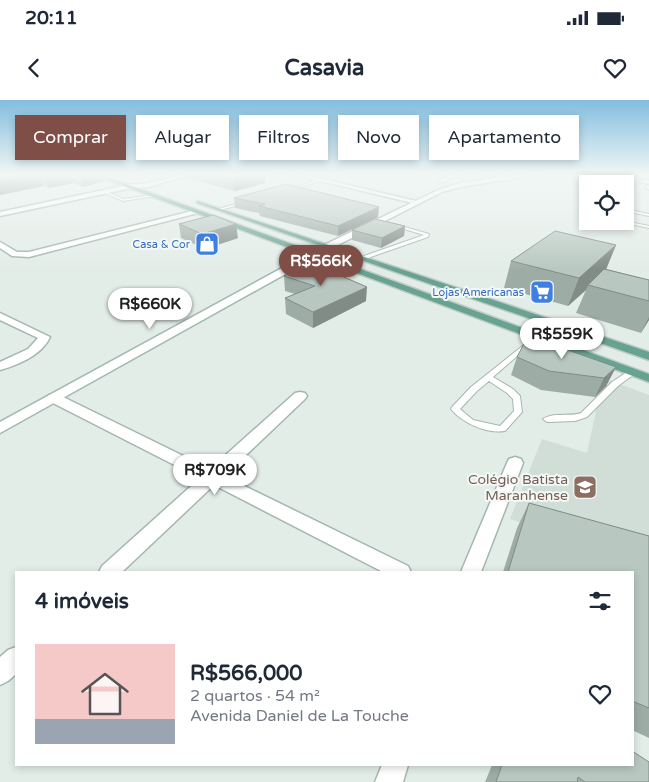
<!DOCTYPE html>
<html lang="pt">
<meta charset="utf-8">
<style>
:root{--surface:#fff;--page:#f2f2f3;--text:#1f2937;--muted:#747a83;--accent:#7e4e47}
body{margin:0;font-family:"Varela Round",sans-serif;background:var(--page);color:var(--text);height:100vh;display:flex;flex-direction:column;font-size:19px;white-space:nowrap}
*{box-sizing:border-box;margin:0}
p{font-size:16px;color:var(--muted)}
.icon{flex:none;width:28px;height:28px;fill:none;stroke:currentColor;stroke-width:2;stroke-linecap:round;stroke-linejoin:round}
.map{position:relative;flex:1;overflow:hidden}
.panel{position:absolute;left:15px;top:471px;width:619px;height:195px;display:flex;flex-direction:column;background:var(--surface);border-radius:0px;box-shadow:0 2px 8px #0003}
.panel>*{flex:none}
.guide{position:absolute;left:15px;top:15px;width:620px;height:45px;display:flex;gap:10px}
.fabs{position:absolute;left:579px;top:75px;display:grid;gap:10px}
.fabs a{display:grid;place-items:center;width:55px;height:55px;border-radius:0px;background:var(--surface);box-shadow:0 2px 8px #0003;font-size:25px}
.price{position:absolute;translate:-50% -42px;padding:0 11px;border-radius:18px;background:#fff;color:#222;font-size:16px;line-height:32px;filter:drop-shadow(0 1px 2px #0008)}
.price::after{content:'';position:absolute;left:50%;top:30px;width:15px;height:11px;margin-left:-8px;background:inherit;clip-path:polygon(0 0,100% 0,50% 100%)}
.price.selected{background:var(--accent);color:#fff}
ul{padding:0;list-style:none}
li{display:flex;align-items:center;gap:15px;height:125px;padding:0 20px}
li span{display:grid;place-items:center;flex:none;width:140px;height:100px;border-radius:0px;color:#555}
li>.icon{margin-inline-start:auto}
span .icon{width:60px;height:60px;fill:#fffc;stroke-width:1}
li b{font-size:21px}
h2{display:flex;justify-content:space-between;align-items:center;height:60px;padding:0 20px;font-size:21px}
.tag{padding:0 18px;border-radius:0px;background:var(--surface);box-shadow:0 2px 8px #0003;font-size:18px;line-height:45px}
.tag.selected{background:var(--accent);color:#fff}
.status{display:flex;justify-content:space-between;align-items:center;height:35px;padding:0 25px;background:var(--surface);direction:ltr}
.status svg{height:14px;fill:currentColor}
header{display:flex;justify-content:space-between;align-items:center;height:65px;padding:0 20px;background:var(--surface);font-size:22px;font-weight:700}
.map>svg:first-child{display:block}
.built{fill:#d1ddd7}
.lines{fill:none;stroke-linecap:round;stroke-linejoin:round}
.lane-casing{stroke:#a5b5af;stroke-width:2}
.street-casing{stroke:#a5b5af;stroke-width:3}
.secondary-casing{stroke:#a1b9b0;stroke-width:3}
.primary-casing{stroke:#c1c9c7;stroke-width:3}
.lane{fill:#fff;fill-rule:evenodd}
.street{fill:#fff;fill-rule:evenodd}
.secondary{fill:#fff;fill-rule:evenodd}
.primary{fill:#67a391;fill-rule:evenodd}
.wall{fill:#9eaca6}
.shaded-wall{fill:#818c87}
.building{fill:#b8c8c1;stroke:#818c87}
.labels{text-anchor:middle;stroke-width:4;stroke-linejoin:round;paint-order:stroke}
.far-shop-label{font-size:11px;fill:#366cbe;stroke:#f3f9f6;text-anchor:end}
.education-label{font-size:14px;fill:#785e54;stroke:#f3f9f6;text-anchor:end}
</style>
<div class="status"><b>20:11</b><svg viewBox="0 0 49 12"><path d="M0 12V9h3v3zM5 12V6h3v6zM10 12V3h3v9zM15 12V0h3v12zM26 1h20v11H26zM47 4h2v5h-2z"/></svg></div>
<header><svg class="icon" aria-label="back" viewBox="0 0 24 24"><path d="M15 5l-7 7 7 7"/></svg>Casavia<svg class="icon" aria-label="heart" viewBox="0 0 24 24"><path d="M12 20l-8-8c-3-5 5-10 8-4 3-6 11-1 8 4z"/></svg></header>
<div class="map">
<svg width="649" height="682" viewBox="0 0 649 682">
<rect width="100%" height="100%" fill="#e3ede8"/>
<path class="built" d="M603 278 649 295V463L510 419 542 339 587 353Z"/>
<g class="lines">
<g class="lane-casing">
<path id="lane" d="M125 74H131L122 77 120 76Z
M320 79 323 80 289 91 286 90Z
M649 85V90L645 87Z
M105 91 123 99 153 95 155 96 123 101 105 93Z
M246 101 247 103 220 110 218 109Z
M625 109 649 114V116L625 111Z
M617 121H625L649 126V128Z
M394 124 429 134 428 137 365 159H361V157L424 135 394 126Z
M530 240 532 241V243L493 277 513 289 520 296 522 312 505 331C487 334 462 323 451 309L452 307 471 287ZM489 281 507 293 513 299 514 311 500 326 473 320 460 309 477 291Z
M630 270H633L637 272 618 286 587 317 575 321 547 322 543 319C552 312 570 317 581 313L612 282Z"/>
</g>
<g class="street-casing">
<path id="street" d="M291 74H302L420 102 417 104Z
M452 74H459L443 82 438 81Z
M485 74H497L511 78 508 80Z
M641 80H649V84L641 82Z
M196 110 199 112 198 113 29 157 12 156 0 148V142L17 152H29Z
M0 213 50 237C42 255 18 265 0 270V262L28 249 38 238 0 220Z
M300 292 305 293 307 296 305 299 224 376 408 466 411 472H383L214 385 122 472H99L102 466 200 378 49 301 47 298 49 295H59L210 369 295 293Z
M515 357 521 359 523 363 481 472H461L507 363 509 359Z
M16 547V574L8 581 0 585V557L8 550Z
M382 665H408L403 682H375Z"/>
</g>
<g class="secondary-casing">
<path id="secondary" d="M184 74H194L148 87 127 89 0 116V112L127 85 148 83Z
M524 74H540L461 87 442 92 332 148 0 333V322L326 144 438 90 460 83Z"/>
</g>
<g class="primary-casing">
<path id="primary" d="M91 74H99L649 274V282Z
M197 101 649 252V260L197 103Z"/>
</g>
<use href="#lane" class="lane"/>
<use href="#street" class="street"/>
<use href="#secondary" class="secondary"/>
<use href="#primary" class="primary"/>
</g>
<path class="wall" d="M0 74H102L104 81 83 87 74 83 49 88 44 86 0 95Z
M105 74H121L115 78Z
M185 74H265V83L235 91 185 78Z
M234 98 378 117 338 136 260 116 259 113 235 108Z
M179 124 238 138 205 149 181 138Z
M405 126 404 136 381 148 352 140V130Z
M616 145 606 169 649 180V220L641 233 576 213 586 190 568 206 504 188 511 161Z
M284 176 366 201 313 228 286 214 285 198 295 194 285 191Z
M517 257 616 267 606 286 595 297 541 290 511 275Z
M529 403 649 436V638L632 630V472H503L517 428Z
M492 665H632L649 682H485Z"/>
<path class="shaded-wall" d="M34 74H39L44 86 0 95V81Z
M51 74H71L74 83 49 88 44 76Z
M79 74H102L104 81 83 87Z
M114 74H121L115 78Z
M251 74H265V83L235 91 233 79Z
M379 107 378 117 338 136V126Z
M236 124 238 138 205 149 202 134Z
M405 126 404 136 381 148 382 138Z
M616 145 605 172 588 185 586 190 568 206 579 178Z
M367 187 366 201 313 228V212Z
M649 217V220L641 233Z
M616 267 606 286 595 297 604 278Z"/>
<path class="building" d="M0 74H34L0 81Z
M215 74H251L233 79Z
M286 84 379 107 338 126 259 106 265 104 234 98Z
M213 115 236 124 202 134 179 124Z
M375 119 405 126 382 138 352 130Z
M555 131 616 145 579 178 511 161Z
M309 162 367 187 313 212 285 198 315 186 284 176Z
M604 169 649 180V201L588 185Z
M528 236 616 267 604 278 549 271 517 257Z
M529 403 649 436V608L632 601V472H508Z
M632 651 649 662V682H585L578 677 577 682H496L502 665H632Z"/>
<linearGradient id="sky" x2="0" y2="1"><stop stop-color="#82bddf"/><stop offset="0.44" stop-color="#f2f7f5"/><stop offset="1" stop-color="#f2f7f5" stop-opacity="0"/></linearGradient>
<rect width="649" height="170" fill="url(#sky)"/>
<defs>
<g id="shop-square" transform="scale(1.25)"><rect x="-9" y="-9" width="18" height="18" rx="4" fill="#3f7fe0" stroke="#f3f9f6"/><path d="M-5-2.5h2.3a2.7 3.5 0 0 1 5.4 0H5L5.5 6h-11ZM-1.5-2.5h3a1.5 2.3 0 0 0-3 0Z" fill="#fff"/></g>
<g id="supermarket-square" transform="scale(1.25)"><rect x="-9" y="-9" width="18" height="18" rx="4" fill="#3f7fe0" stroke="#f3f9f6"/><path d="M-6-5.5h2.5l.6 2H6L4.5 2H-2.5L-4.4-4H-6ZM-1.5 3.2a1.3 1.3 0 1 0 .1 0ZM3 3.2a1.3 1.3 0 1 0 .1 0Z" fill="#fff"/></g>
<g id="school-square" transform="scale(1.25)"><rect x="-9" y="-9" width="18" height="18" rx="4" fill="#8d6e63" stroke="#f3f9f6"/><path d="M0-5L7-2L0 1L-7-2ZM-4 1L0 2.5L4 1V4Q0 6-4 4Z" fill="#fff"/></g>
</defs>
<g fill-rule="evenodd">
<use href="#shop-square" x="207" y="144"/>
<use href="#supermarket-square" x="542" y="192"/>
<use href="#school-square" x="585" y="387"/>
</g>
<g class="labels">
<g class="far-shop-label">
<text x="190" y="148">Casa &amp; Cor</text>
<text x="524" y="196">Lojas Americanas</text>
</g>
<g class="education-label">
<text x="568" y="384">Colégio Batista<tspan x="568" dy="16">Maranhense</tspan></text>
</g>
</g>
</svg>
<div class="fabs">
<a><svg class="icon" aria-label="locate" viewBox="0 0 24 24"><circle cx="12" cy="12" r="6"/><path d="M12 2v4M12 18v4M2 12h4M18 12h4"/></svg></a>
</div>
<b class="price selected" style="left:321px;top:187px">R$566K</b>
<b class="price" style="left:150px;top:230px">R$660K</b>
<b class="price" style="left:562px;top:260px">R$559K</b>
<b class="price" style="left:215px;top:396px">R$709K</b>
<div class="guide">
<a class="tag selected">Comprar</a>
<a class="tag">Alugar</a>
<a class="tag">Filtros</a>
<a class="tag">Novo</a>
<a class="tag">Apartamento</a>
</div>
<section class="panel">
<h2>4 imóveis<svg class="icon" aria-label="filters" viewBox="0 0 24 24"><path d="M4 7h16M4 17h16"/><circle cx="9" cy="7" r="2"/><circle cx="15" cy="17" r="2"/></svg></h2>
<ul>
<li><span style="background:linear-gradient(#f6c9c9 75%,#9aa5b1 0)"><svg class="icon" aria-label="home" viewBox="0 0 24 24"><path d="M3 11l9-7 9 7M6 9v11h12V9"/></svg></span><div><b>R$566,000</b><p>2 quartos · 54 m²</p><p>Avenida Daniel de La Touche</p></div><svg class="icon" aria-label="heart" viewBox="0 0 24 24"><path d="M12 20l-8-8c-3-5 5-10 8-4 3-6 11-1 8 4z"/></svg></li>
</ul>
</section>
</div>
